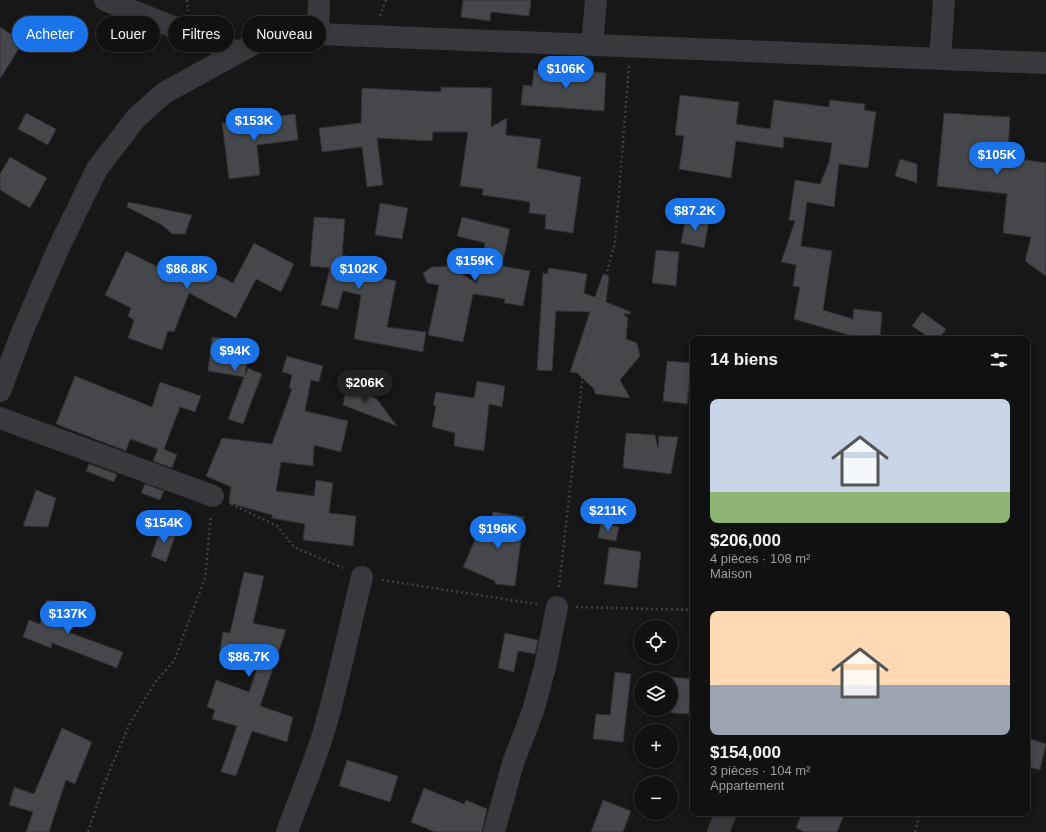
<!DOCTYPE html>
<html lang="fr">
<meta charset="utf-8">
<style>
:root{--surface:#111112;--page:#1e1f20;--text:#f1f3f6;--muted:#9c9d9f;--line:#303132;--accent:#1a73e8}
body{margin:0;font-family:Helvetica,sans-serif;background:var(--page);color:var(--text);height:100vh;display:flex;flex-direction:column;font-size:15px;white-space:nowrap}
*{box-sizing:border-box;margin:0}
p{font-size:13px;color:var(--muted)}
.icon{flex:none;width:22px;height:22px;fill:none;stroke:currentColor;stroke-width:2;stroke-linecap:round;stroke-linejoin:round}
.map{position:relative;flex:1;overflow:hidden}
.drawer{position:absolute;left:690px;top:336px;width:340px;height:480px;display:flex;flex-direction:column;background:var(--surface);border-radius:8px;box-shadow:0 2px 6px #0003,0 0 0 1px var(--line)}
.drawer>*{flex:none}
.guide{position:absolute;left:12px;top:16px;width:380px;height:36px;display:flex;gap:8px}
.buttons{position:absolute;left:634px;top:620px;display:grid;gap:8px}
.buttons a{display:grid;place-items:center;width:44px;height:44px;border-radius:50%;background:var(--surface);box-shadow:0 2px 6px #0003,0 0 0 1px var(--line);font-size:20px}
.price{position:absolute;translate:-50% -34px;padding:0 9px;border-radius:14px;background:var(--accent);color:#fff;font-size:13px;line-height:26px;filter:drop-shadow(0 1px 2px #0008)}
.price::after{content:'';position:absolute;left:50%;top:24px;width:12px;height:9px;margin-left:-6px;background:inherit;clip-path:polygon(0 0,100% 0,50% 100%)}
.price.selected{background:#222;color:#fff}
ul{padding:0;list-style:none}
li{display:grid;align-content:center;gap:8px;height:212px;padding:0 20px}
li span{display:grid;place-items:center;height:124px;border-radius:8px;color:#555}
li>.icon{margin-inline-start:auto}
span .icon{width:72px;height:72px;fill:#fffc;stroke-width:1}
li b{font-size:17px}
h2{display:flex;justify-content:space-between;align-items:center;height:48px;padding:0 20px;font-size:17px}
.chip{padding:0 14px;border-radius:18px;background:var(--surface);box-shadow:0 2px 6px #0003,0 0 0 1px var(--line);font-size:14px;line-height:36px}
.chip.selected{background:var(--accent);color:#fff}
.map>svg:first-child{display:block}
.building{fill:#46474b;stroke:#313134}
.lines{fill:none;stroke-linecap:round;stroke-linejoin:round}
.path{stroke:#3e4044;stroke-width:2.5;stroke-dasharray:2 3;stroke-linecap:butt}
.minor{stroke:#38393d;stroke-width:22}
</style>
<div class="map">
<svg width="1046" height="832" viewBox="0 0 1046 832">
<rect width="100%" height="100%" fill="#171718"/>
<path class="building" d="M463 0H531L529 16 491 12 490 21 461 17Z
M0 27 23 42 0 79Z
M534 70 558 72V70L575 72V70L606 73 604 111 521 105 523 85 532 86Z
M441 87 492 88 491 127 507 118 506 135 541 139 537 168 581 177 573 233 545 229 546 215 529 213 530 202 482 195 483 189 460 186 468 132H433L432 141 377 138 383 185 367 187 362 147 322 152 319 128 361 123 362 88 441 92Z
M680 95 739 102 736 124 770 129 774 100 829 107 830 100 865 104 864 110 876 112 868 168 839 164 834 207 807 202 801 246 832 251 823 310 853 319 854 309 882 312 880 339H851L852 336 794 319 800 287 793 286 796 265 781 262 795 221 789 220 795 180 820 184 829 162 832 143 784 137 783 148 736 141 731 178 679 169 684 136 675 135Z
M26 113 56 129 48 145 18 129Z
M944 113 1010 117 1008 152 1015 153 1014 158 1046 163V276L1025 261 1031 237 1003 233 1007 194 937 186Z
M295 114 298 140 257 145 260 175 229 179 222 123Z
M10 157 47 178 30 208 0 190V174Z
M900 159 917 164V183L895 176Z
M128 202 192 215 185 234H172L162 225 127 207Z
M380 203 408 208 402 239 375 235Z
M686 216 709 220 704 248 681 243Z
M314 217 345 219 342 255 347 256 346 271 396 281 387 327 426 332 423 352 354 339 361 295 343 291 338 309 321 305 330 268 310 266Z
M462 217 510 229 502 266 530 271 523 306 504 303 505 299 473 294 463 342 428 335 439 285 427 283 423 273 432 267 448 266 477 283 485 243 457 236Z
M254 243 294 264 281 292 256 279 236 318 189 293 174 332 168 331 162 350 128 338 134 320 128 316 131 308 105 295 126 251 168 272 174 257 200 266 233 283Z
M656 250 679 252 676 286 652 283Z
M549 268 587 274 584 293 595 297 603 274 609 276 606 302 631 312 630 314H623L628 318 626 339 637 343 640 356 620 380 630 398 595 394 594 389 577 373 570 372 590 312 556 311 552 371 537 370 543 273 547 274Z
M922 312 946 329 939 339H931L912 326Z
M212 337 249 342 245 376 248 368 262 374 243 424 228 419 244 377 208 371Z
M287 356 323 366 319 382 311 380 305 411 348 421 341 452 314 445 313 466 281 462 276 491 314 496 316 480 333 483 329 513 356 516 353 546 303 540 305 524 272 518V515L229 503 231 487 206 476 222 438 272 444 292 389 289 388 292 375 282 372Z
M667 361 691 363 687 404 663 401Z
M75 376 152 407 160 382 201 396 195 412 180 407 164 449 177 455 172 468 153 461 158 449 130 439 126 451 56 424Z
M477 381 505 386 502 407 489 404 484 451 454 446 455 433 432 427 436 406 433 405 436 392 474 398Z
M347 385 364 387 363 394 376 398 397 426 343 405Z
M626 433 655 435 658 449 659 436 678 437 671 474 623 468Z
M89 464 117 474 114 482 86 471Z
M145 484 164 491 160 500 141 493Z
M36 490 56 498 48 527 23 526Z
M493 512 524 517 515 586 495 584V581L463 567 480 529 489 534Z
M601 523 619 527 616 541 598 538Z
M162 525 177 531 166 562 151 556Z
M609 547 641 552 637 588 604 584Z
M244 572 264 576 253 623 286 630 260 706 293 717 287 742 252 731 236 776 221 772 237 726 212 719 215 710 207 707 216 680 249 692 261 657 220 651 223 632 230 633Z
M46 600 71 603 68 632 123 652 117 668 52 643 51 648 23 637 29 620 40 624Z
M505 633 538 640 535 654 518 651 514 672 498 668Z
M615 672 631 674 623 742 593 739 596 714 610 715Z
M671 677 692 679 689 714 671 713Z
M62 728 92 742 75 784 66 780 49 832H26L33 812 9 805 14 787 34 794Z
M1027 738 1046 744 1040 770 1027 766Z
M347 760 398 776 390 802 339 786Z
M424 788 464 804 466 800 487 809 482 832H435L411 822Z
M603 800 631 811 623 832H591Z
M802 813H845L837 832H805L796 828Z"/>
<g class="lines">
<path class="path" d="M187 0 188 11
M380 16 386 0
M231 504 277 526 294 547 343 568
M382 580 537 604
M559 587 586 347 615 243 629 66
M576 607 693 610
M88 832 104 784 129 725 156 681 174 661 205 578 211 515
M915 832 920 813"/>
<path class="minor" d="M105 0 237 52
M318 34 319 0
M592 45 596 0
M940 59 944 0
M0 391 23 330 58 249 97 169 136 118 164 93 259 41 283 36 318 34 1046 63
M0 418 213 496
M287 832C299 798 314 765 324 731 339 680 349 629 362 577
M494 832 513 763 533 711 545 667 557 607
M718 832 726 813"/>
</g>
</svg>
<div class="buttons">
<a><svg class="icon" aria-label="locate" viewBox="0 0 24 24"><circle cx="12" cy="12" r="6"/><path d="M12 2v4M12 18v4M2 12h4M18 12h4"/></svg></a>
<a><svg class="icon" aria-label="layers" viewBox="0 0 24 24"><path d="M12 4l9 5-9 5-9-5zM3 14l9 5 9-5"/></svg></a>
<a>+</a>
<a>−</a>
</div>
<b class="price" style="left:566px;top:90px">$106K</b>
<b class="price" style="left:254px;top:142px">$153K</b>
<b class="price" style="left:997px;top:176px">$105K</b>
<b class="price" style="left:695px;top:232px">$87.2K</b>
<b class="price" style="left:475px;top:282px">$159K</b>
<b class="price" style="left:187px;top:290px">$86.8K</b>
<b class="price" style="left:359px;top:290px">$102K</b>
<b class="price" style="left:235px;top:372px">$94K</b>
<b class="price selected" style="left:365px;top:404px">$206K</b>
<b class="price" style="left:608px;top:532px">$211K</b>
<b class="price" style="left:164px;top:544px">$154K</b>
<b class="price" style="left:498px;top:550px">$196K</b>
<b class="price" style="left:68px;top:635px">$137K</b>
<b class="price" style="left:249px;top:678px">$86.7K</b>
<div class="guide">
<a class="chip selected">Acheter</a>
<a class="chip">Louer</a>
<a class="chip">Filtres</a>
<a class="chip">Nouveau</a>
</div>
<section class="drawer">
<h2>14 biens<svg class="icon" aria-label="filters" viewBox="0 0 24 24"><path d="M4 7h16M4 17h16"/><circle cx="9" cy="7" r="2"/><circle cx="15" cy="17" r="2"/></svg></h2>
<ul>
<li><span style="background:linear-gradient(#c9d6e8 75%,#8fb573 0)"><svg class="icon" aria-label="home" viewBox="0 0 24 24"><path d="M3 11l9-7 9 7M6 9v11h12V9"/></svg></span><div><b>$206,000</b><p>4 pièces · 108 m²</p><p>Maison</p></div></li>
<li><span style="background:linear-gradient(#ffd9b3 60%,#9aa5b1 0)"><svg class="icon" aria-label="home" viewBox="0 0 24 24"><path d="M3 11l9-7 9 7M6 9v11h12V9"/></svg></span><div><b>$154,000</b><p>3 pièces · 104 m²</p><p>Appartement</p></div></li>
</ul>
</section>
</div>
